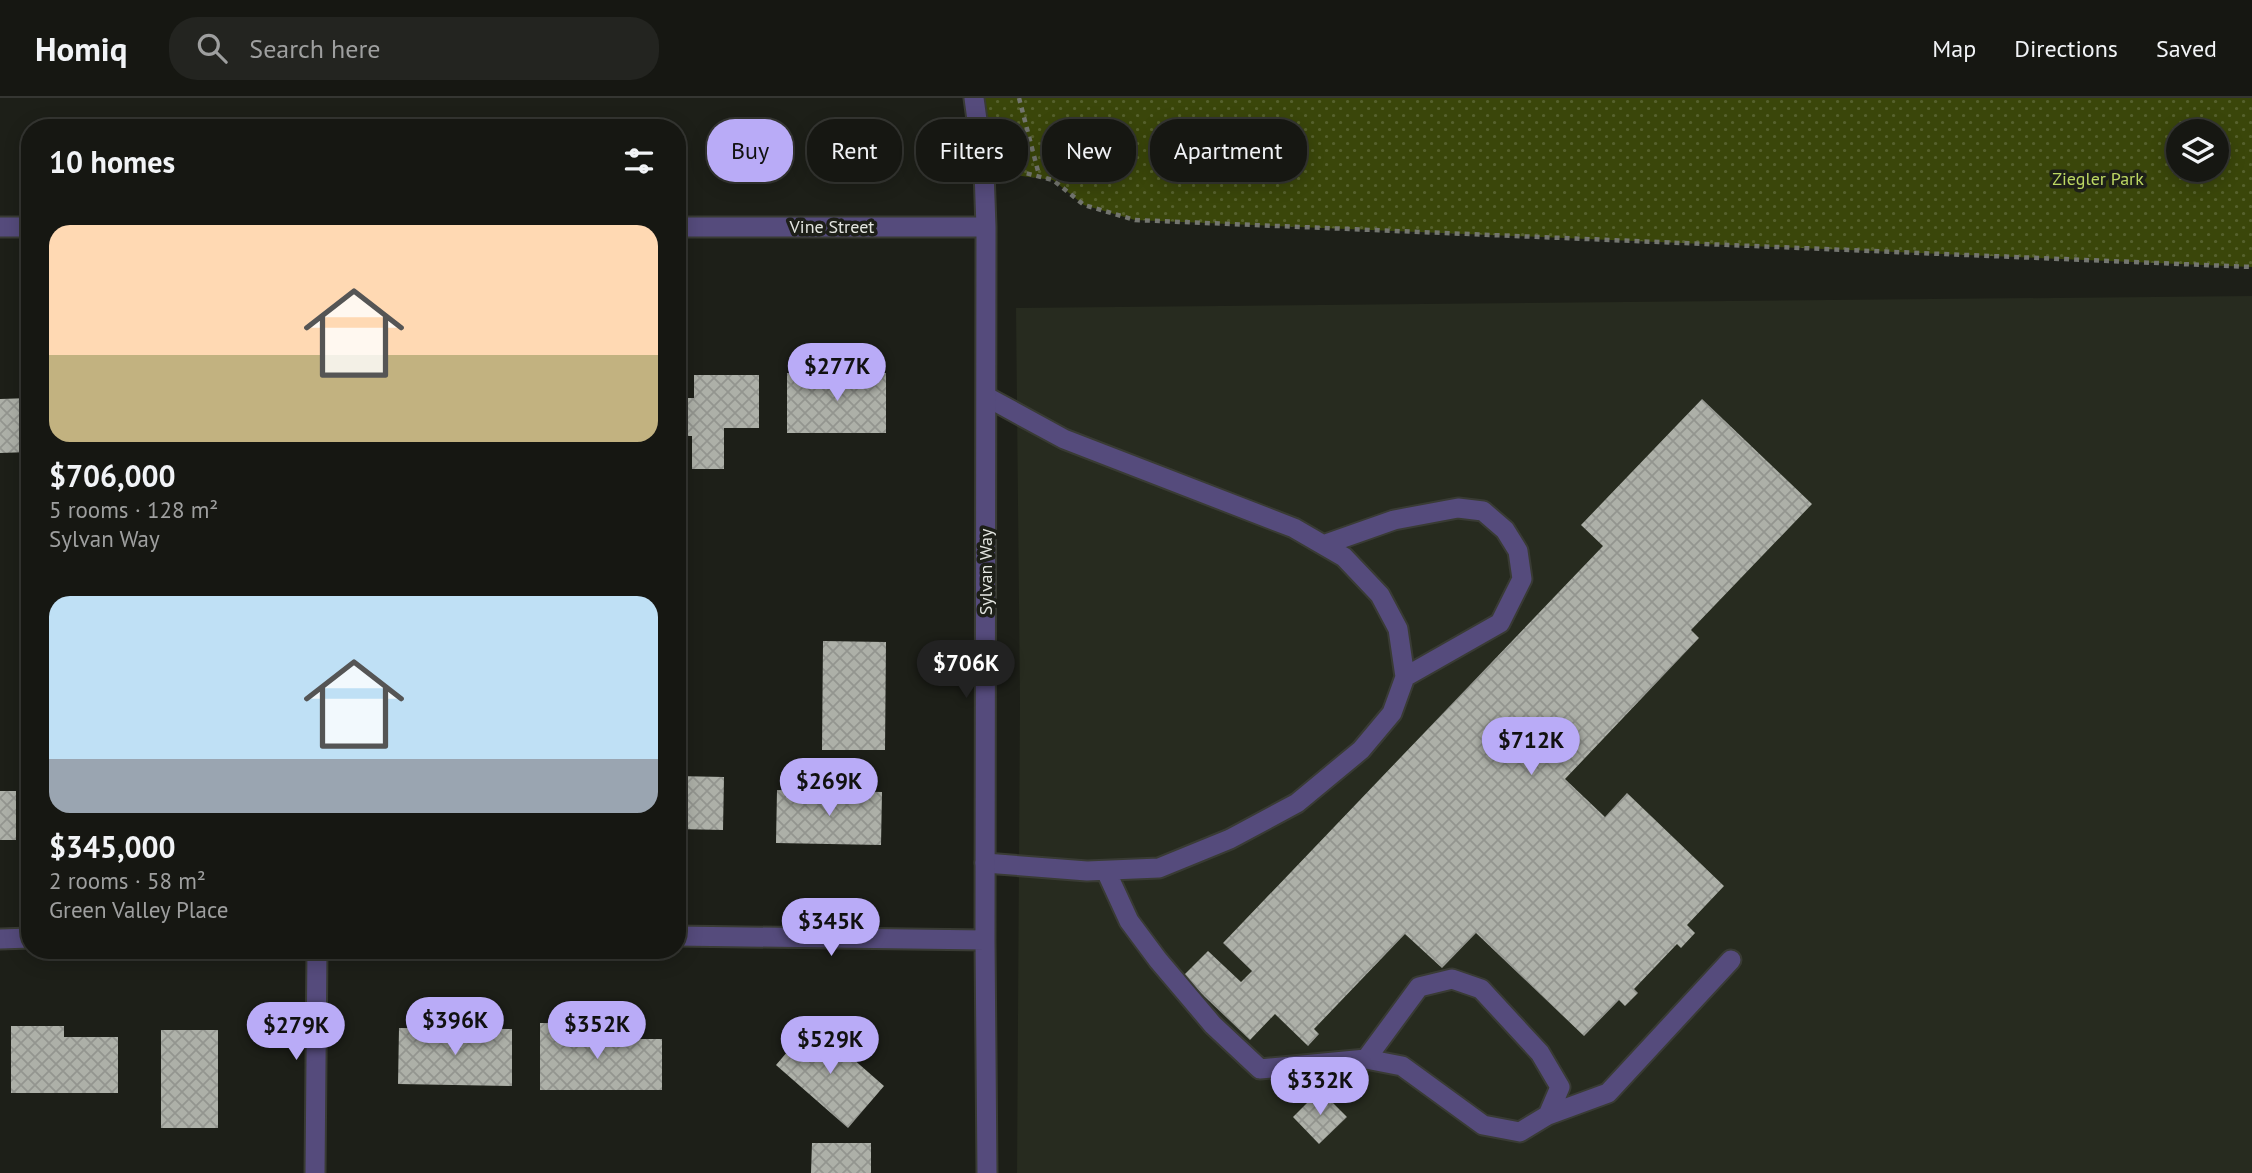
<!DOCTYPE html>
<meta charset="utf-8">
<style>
:root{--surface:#161712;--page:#232420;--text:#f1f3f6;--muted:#9e9f9f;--line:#353632;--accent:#b9abf7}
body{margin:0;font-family:"PT Sans",sans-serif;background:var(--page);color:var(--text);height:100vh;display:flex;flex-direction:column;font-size:26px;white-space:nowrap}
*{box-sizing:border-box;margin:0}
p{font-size:23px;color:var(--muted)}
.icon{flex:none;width:38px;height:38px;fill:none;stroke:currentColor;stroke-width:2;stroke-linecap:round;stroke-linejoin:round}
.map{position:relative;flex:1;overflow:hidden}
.drawer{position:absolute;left:21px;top:21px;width:665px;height:840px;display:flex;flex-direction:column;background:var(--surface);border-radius:28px;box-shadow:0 4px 18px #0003,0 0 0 2px var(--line)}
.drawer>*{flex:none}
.top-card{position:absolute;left:707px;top:21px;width:665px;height:63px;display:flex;gap:14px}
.controls{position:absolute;left:2166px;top:21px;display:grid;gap:14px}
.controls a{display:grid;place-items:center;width:63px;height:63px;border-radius:50%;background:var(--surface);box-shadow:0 4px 18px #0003,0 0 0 2px var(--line);font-size:35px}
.price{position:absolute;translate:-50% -60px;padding:0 16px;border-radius:24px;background:var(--accent);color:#111;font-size:23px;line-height:46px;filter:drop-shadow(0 2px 4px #0008)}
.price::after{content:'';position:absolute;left:50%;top:42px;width:21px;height:16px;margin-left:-10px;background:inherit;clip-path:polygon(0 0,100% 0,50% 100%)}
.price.active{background:#222;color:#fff}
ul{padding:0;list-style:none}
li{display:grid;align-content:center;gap:14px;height:371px;padding:0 28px}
li span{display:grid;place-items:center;height:217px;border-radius:21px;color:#555}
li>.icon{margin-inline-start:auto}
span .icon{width:126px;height:126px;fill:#fffc;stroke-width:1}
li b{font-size:30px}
h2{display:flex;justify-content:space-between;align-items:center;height:84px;padding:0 28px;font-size:30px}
.chip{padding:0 24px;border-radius:28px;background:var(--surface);box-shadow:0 4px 18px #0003,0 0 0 2px var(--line);font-size:24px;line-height:63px}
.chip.active{background:var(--accent);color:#111}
header{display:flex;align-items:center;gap:42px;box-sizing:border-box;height:98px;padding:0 35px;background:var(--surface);border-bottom:2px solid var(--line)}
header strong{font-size:33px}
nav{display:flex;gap:38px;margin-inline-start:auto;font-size:24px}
.search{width:490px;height:63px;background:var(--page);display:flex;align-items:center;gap:18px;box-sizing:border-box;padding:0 24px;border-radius:28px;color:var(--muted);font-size:26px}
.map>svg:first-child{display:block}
.built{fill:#272b1f}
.green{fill:url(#green-dots);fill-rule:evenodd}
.building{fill:url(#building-cross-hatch)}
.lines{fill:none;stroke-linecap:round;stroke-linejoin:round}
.service-casing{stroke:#393b34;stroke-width:23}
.minor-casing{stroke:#393b34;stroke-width:23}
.path{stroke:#73756f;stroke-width:4.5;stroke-dasharray:5 5;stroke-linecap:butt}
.service{stroke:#554b7c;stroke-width:19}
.minor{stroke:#554b7c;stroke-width:19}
.labels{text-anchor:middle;stroke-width:7;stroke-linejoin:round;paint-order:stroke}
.park-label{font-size:18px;fill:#bcd763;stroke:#1d1f18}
.street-label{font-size:18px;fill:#e3e5e0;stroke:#1d1f18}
</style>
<header>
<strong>Homiq</strong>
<div class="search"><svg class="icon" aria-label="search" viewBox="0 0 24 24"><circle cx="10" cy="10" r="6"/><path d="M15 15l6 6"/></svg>Search here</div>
<nav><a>Map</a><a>Directions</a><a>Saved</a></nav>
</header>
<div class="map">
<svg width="2252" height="1075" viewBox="0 0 2252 1075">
<defs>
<pattern id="green-dots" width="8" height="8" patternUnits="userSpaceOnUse" patternTransform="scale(1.75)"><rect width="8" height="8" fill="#3a460a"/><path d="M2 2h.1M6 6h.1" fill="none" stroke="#56612d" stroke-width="1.8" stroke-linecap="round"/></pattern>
<pattern id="building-cross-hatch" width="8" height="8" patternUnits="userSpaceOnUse" patternTransform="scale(1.75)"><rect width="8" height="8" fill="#adb0a8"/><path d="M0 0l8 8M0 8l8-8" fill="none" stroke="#93958f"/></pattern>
</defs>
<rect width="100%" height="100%" fill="#1d1f18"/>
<path class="built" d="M2252 198V1075H1017L1020 604 1016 210Z"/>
<path class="green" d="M974 0H2252V169L1135 122 1084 107 1053 82 984 73ZM2179 33H2217V72H2179Z"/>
<path class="building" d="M787 275H886V335H787Z
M694 277H759V330H724V371H692V338H677V300H694Z
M30 300V354L0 355V301Z
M1702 301 1812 406 1691 532 1699 540 1565 681 1605 719 1627 695 1724 788 1687 827 1695 835 1681 850 1677 846 1634 891 1638 895 1625 908 1619 902 1584 938 1476 835 1442 870 1405 836 1314 931 1319 936 1308 948 1275 916 1250 942 1183 878 1208 853 1241 884 1252 873 1223 845 1603 448 1581 427Z
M823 543 886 544 885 652H822Z
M677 678 724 679 723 732 677 731Z
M777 692 882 694 881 747 776 745Z
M0 693H16V742H0Z
M540 925H589V941H662V992H540Z
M812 925 884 988 848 1030 776 967Z
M11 928H64V939H118V995H11Z
M399 930 512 931V988L398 986Z
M161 932H218V1030H161Z
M1320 992 1347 1019 1319 1046 1293 1019Z
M812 1045H871V1075H811Z"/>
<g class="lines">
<g class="service-casing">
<path id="service" d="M1323 447 1394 422 1458 410 1483 413 1505 432 1518 453 1522 481 1500 525 1405 579
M985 765 1087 773 1159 770 1230 741 1297 705 1361 652 1392 615 1405 579 1398 531 1380 497 1344 459 1294 430 1064 341 987 299
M1106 773 1129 823 1158 862 1213 927 1260 971 1366 961 1402 968 1483 1027 1520 1034 1548 1017 1560 989 1540 955 1481 891 1452 881 1419 889 1366 961
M1548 1017 1608 995 1731 862"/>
</g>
<g class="minor-casing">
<path id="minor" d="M974 0 984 73 986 129 985 842 987 1075
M0 129H30
M677 129H986
M677 838 985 842
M0 841 30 840
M315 1075 317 852"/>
</g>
<path class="path" d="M1019 0 1039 77
M1017 73 1053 82 1084 107 1135 122 2252 169"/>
<use href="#service" class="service"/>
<use href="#minor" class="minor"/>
</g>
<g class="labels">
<g class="park-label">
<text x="2098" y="87">Ziegler Park</text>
</g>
<g class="street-label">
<text x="832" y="135">Vine Street</text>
<text transform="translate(986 474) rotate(-90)" y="6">Sylvan Way</text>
</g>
</g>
</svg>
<div class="controls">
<a><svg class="icon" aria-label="layers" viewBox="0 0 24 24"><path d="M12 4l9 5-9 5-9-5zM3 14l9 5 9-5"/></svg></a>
</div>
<b class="price" style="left:837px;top:305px">$277K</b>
<b class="price active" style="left:966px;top:602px">$706K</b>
<b class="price" style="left:1531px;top:679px">$712K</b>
<b class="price" style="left:829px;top:720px">$269K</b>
<b class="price" style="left:831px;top:860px">$345K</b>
<b class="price" style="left:455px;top:959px">$396K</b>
<b class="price" style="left:597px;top:963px">$352K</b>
<b class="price" style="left:296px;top:964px">$279K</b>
<b class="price" style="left:830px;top:978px">$529K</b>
<b class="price" style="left:1320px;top:1019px">$332K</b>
<div class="top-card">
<a class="chip active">Buy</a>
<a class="chip">Rent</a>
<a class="chip">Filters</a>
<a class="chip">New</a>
<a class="chip">Apartment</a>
</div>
<section class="drawer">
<h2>10 homes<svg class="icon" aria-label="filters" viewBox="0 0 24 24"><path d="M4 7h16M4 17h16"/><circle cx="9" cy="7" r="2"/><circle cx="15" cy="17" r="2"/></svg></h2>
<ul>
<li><span style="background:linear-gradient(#ffd9b3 60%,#c2b280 0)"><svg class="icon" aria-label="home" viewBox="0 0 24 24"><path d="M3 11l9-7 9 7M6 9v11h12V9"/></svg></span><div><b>$706,000</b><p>5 rooms · 128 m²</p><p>Sylvan Way</p></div></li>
<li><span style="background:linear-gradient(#bfe0f5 75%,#9aa5b1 0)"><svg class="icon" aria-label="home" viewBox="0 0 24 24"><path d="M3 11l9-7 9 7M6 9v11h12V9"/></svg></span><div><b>$345,000</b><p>2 rooms · 58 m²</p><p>Green Valley Place</p></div></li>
</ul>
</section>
</div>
